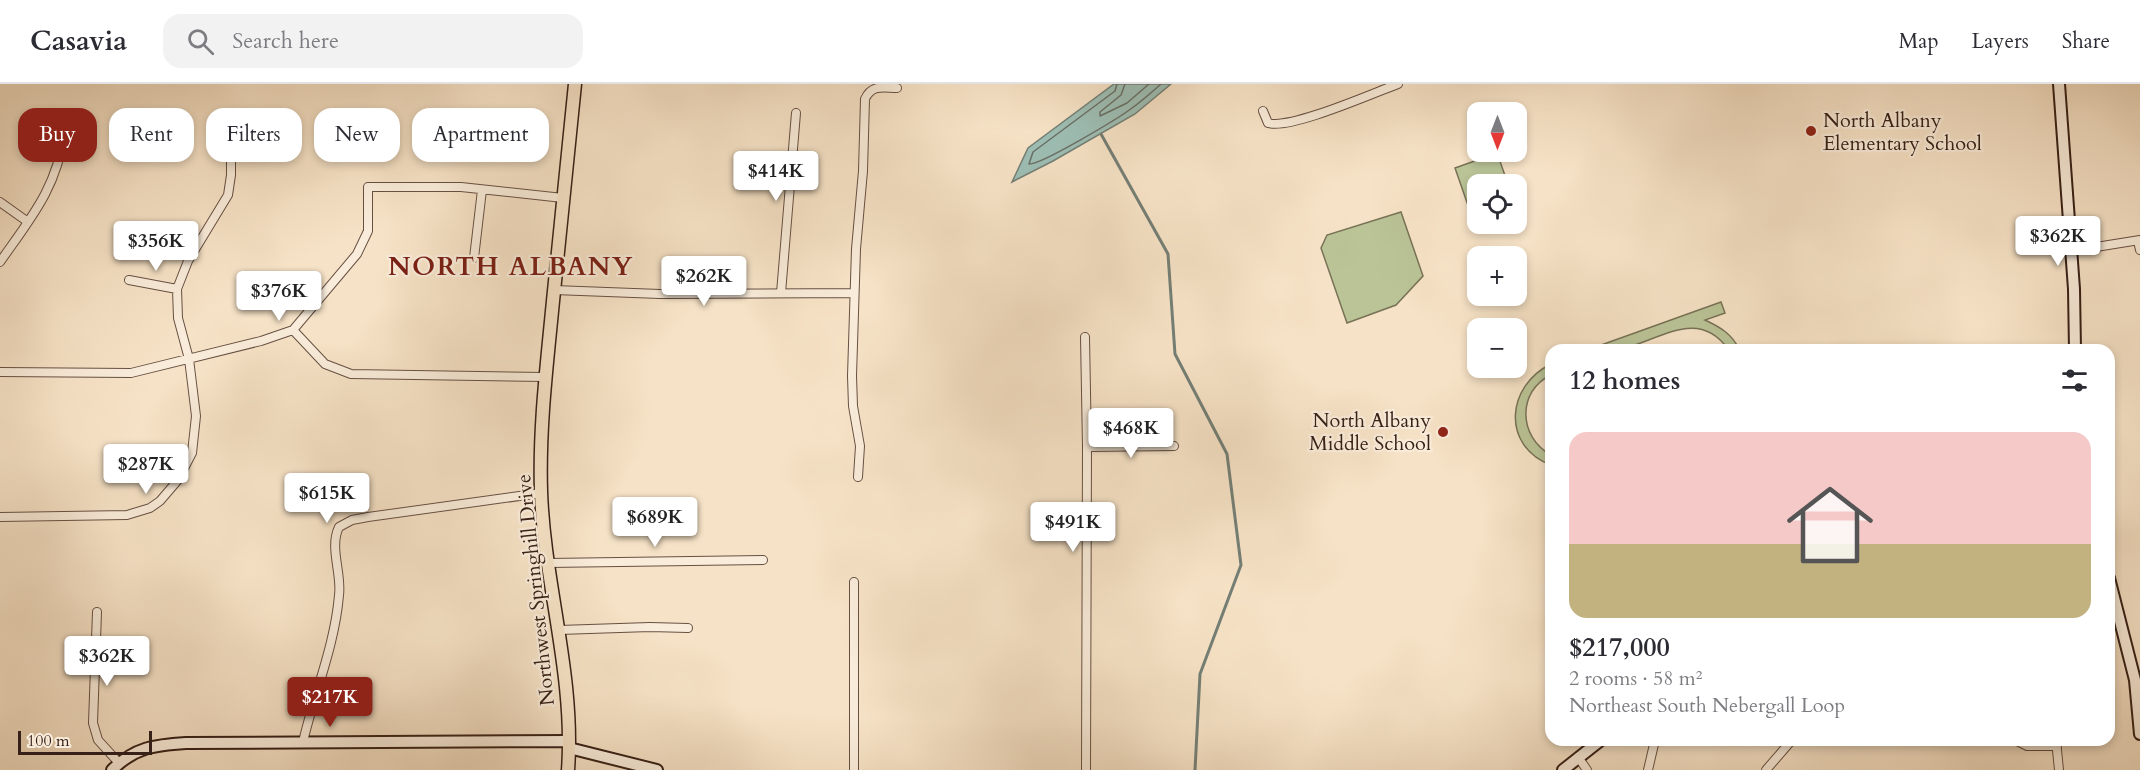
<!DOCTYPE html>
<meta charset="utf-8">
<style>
:root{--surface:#fff;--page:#f2f2f3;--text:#2b2b33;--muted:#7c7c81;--line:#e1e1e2;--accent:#8f2418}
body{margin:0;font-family:Cardo,serif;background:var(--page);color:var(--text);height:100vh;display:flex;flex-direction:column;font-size:22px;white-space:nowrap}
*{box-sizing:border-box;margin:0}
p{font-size:20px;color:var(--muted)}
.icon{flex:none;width:33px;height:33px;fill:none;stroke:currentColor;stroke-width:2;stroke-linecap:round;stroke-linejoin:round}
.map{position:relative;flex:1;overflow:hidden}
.panel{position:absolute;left:1545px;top:260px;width:570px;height:402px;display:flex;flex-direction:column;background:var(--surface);border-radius:18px;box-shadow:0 3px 9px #0003}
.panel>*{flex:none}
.guide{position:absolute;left:18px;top:24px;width:570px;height:54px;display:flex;gap:12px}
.needle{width:39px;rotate:180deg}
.buttons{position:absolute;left:1467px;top:18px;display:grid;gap:12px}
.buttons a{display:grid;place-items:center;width:60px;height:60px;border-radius:12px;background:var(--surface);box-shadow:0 3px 9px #0003;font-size:30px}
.scale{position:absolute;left:18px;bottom:15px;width:134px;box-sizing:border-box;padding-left:6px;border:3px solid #372017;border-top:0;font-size:16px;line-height:21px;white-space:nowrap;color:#372017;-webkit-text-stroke:4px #f9ecda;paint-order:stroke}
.price{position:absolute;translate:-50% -51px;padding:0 14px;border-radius:6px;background:#fff;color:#222;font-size:20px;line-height:39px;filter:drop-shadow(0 2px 3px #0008)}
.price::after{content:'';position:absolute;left:50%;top:36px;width:18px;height:14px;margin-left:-9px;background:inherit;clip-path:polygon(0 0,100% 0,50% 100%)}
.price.selected{background:var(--accent);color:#fff}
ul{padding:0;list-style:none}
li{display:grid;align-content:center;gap:12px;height:318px;padding:0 24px}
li+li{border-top:2px solid var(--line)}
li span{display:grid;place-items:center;height:186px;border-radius:18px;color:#555}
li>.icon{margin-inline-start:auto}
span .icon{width:108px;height:108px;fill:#fffc;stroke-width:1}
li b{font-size:26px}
h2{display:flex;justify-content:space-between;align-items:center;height:72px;padding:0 24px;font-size:26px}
.tag{padding:0 21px;border-radius:18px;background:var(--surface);box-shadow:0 3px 9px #0003;font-size:21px;line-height:54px}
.tag.selected{background:var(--accent);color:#fff}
header{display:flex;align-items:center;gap:36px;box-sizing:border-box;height:84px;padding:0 30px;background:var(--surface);border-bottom:2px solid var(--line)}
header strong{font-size:28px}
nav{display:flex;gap:33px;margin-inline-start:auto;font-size:21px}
.search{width:420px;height:54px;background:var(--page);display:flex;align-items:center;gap:15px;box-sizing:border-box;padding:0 21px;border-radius:18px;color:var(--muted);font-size:22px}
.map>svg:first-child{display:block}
.green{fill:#bac497;stroke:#787257;stroke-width:1.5}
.water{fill:#9dbeb4;stroke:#747f75;stroke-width:1.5}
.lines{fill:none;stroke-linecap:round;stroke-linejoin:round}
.shore{stroke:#6a6f66;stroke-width:1.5}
.stream{stroke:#747f75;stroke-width:3}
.street-casing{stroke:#675043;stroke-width:10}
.secondary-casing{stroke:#372017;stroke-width:14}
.primary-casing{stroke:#372017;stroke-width:15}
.street{stroke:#f9ecda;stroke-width:8}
.secondary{stroke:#f9ecda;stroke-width:10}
.primary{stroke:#f6e2c6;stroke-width:12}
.poi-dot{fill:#8f2418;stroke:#f9ecda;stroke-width:2}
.labels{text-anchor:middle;stroke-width:4.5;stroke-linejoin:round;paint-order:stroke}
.poi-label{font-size:20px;fill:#372017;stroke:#f9ecda;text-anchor:start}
.street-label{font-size:20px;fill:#372017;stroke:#f9ecda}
.district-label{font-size:26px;font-weight:bold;letter-spacing:1.5px;fill:#7a1f14;stroke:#f9ecda}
</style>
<header>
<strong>Casavia</strong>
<div class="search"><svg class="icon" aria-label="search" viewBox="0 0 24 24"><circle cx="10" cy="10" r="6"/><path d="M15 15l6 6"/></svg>Search here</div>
<nav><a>Map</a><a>Layers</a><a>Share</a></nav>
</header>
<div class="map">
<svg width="2140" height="686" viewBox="0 0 2140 686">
<rect width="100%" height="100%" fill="#f6e2c6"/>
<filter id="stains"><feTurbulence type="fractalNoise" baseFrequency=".00333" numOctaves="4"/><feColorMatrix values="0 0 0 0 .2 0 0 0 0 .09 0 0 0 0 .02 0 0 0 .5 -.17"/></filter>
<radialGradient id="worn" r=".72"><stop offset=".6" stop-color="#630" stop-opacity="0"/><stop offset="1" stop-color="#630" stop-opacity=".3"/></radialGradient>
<path class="green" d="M1497 69 1508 100H1478L1477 127 1471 130 1455 84Z
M1401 128 1423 192 1396 221 1347 239 1321 164 1327 151Z
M1721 218 1725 229 1705 236C1720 243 1732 250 1739 265H1728C1698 223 1660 256 1622 265 1612 267 1600 266 1590 265Z
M1551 280V291C1517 307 1518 353 1551 371V381C1501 362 1506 302 1551 280Z"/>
<path class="water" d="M1114 0H1171L1135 30 1053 77 1012 98 1028 64Z"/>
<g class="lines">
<path class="shore" d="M1117 0 1115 7 1033 68 1029 80C1041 81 1119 34 1132 24 1142 17 1152 8 1161 0
M1125 0 1121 11 1100 28V32L1127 19 1149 0"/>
<path class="stream" d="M1101 50 1168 170 1175 270 1227 370 1241 481 1200 590 1195 686"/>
<g class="street-casing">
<path id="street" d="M1263 27 1268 39C1290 46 1373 9 1398 0
M0 118 28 138
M2138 157 2140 166
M2071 167 2140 156
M474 174 482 106
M0 178C30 135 57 104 64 50
M129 196 177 205
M554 206 660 210 854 209
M781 209 796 29
M293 246 357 170 368 147V103H461L563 114
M1085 253 1087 363 1086 686
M0 288 131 289 261 257 293 246 325 280 351 290 545 293
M1087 363 1174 362
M858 393 860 362 853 322 852 292 856 165 863 87 865 15C872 0 883 4 897 4
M0 433 127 431 150 424 160 417 178 396 192 369 196 332 189 275 178 234 177 205 188 177 228 111 231 91V48
M548 479 763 476
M97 528 93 639 98 656 119 679
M559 546 650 543 688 544
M2015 656 2027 662H2057
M2056 656 2059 686
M303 658C314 610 335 561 339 511 342 490 329 463 339 443L352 436 368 433 541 409
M1578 673 1587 686
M854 686V498
M1648 686 1655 656
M1766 686 1792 656"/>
</g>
<g class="secondary-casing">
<path id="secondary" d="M2059 0 2074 205 2075 266
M2109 494 2135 596 2140 650
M569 664 657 686
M112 686C135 663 155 661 186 659L569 657
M1563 686 1601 656"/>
</g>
<g class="primary-casing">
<path id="primary" d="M568 686C575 591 544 500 541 407 539 343 547 280 553 217 561 144 568 72 575 0"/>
</g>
<use href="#street" class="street"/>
<use href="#secondary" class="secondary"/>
<use href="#primary" class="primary"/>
</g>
<g class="poi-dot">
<circle cx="1811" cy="47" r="6"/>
<circle cx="1443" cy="348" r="6"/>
</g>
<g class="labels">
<g class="poi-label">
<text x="1823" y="43">North Albany<tspan x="1823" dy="23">Elementary School</tspan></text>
<text x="1431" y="343" text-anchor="end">North Albany<tspan x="1431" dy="23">Middle School</tspan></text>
</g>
<g class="street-label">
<text transform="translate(535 506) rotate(-96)" y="7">Northwest Springhill Drive</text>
</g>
<g class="district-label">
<text x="511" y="191">NORTH ALBANY</text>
</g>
</g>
<rect width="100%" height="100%" filter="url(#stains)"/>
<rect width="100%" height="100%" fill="url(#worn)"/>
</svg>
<div class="buttons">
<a><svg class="needle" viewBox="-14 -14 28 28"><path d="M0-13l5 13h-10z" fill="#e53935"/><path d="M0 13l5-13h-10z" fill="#7c7c81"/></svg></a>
<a><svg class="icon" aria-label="locate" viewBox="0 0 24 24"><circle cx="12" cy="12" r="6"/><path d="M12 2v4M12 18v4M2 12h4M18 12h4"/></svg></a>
<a>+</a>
<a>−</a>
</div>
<div class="scale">100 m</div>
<b class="price" style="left:776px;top:118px">$414K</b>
<b class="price" style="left:2058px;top:183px">$362K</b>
<b class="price" style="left:156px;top:188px">$356K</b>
<b class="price" style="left:704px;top:223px">$262K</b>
<b class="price" style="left:279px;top:238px">$376K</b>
<b class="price" style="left:1131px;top:375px">$468K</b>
<b class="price" style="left:146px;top:411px">$287K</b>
<b class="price" style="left:327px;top:440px">$615K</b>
<b class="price" style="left:655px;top:464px">$689K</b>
<b class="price" style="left:1073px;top:469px">$491K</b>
<b class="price" style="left:107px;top:603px">$362K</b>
<b class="price selected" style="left:330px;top:644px">$217K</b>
<div class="guide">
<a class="tag selected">Buy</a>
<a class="tag">Rent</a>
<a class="tag">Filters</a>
<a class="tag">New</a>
<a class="tag">Apartment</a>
</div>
<section class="panel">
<h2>12 homes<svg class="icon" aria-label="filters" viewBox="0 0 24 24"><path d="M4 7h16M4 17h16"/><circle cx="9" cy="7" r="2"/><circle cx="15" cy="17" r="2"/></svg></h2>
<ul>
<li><span style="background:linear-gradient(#f6c9c9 60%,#c2b280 0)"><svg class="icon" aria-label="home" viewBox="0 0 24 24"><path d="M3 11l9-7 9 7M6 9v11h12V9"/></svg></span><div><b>$217,000</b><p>2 rooms · 58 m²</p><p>Northeast South Nebergall Loop</p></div></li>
</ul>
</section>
</div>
